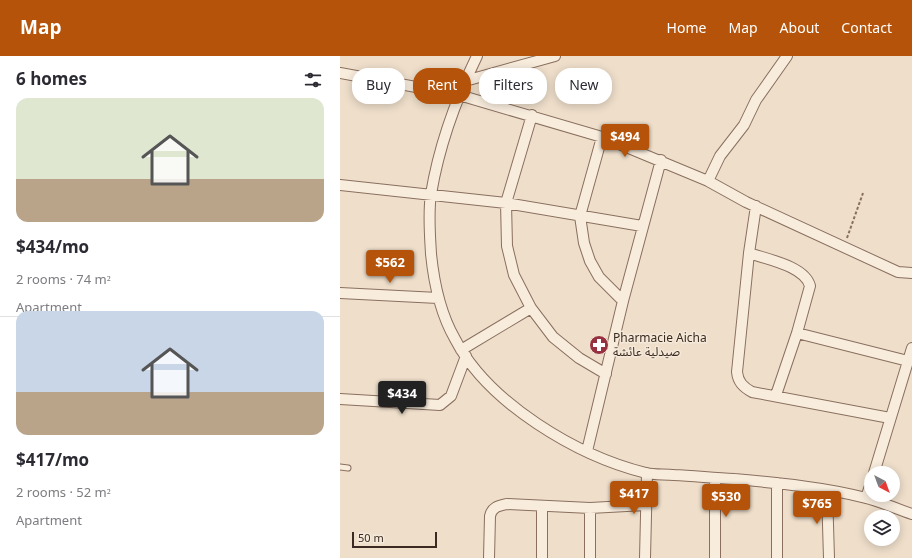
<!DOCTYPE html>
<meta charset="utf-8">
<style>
:root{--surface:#fff;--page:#f7f7f7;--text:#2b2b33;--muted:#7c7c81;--line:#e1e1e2;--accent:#b45309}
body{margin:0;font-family:Georgia,"Noto Sans Arabic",serif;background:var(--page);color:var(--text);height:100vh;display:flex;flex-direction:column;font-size:15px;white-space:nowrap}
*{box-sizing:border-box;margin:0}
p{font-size:13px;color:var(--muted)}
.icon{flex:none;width:22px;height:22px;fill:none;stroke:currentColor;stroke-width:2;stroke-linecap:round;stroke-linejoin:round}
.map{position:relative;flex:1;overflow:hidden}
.panel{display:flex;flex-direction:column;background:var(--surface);width:340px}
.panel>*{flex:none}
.top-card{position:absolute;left:12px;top:12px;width:380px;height:36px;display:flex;gap:8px}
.needle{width:26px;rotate:139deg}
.tools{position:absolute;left:524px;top:410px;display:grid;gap:8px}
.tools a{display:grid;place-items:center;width:36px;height:36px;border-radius:50%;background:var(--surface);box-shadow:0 2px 10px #0003;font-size:20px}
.scale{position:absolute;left:12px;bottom:10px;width:85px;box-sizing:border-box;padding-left:4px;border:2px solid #3b2a21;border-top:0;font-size:11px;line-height:14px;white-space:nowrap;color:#3b2a21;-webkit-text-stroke:3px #f5e9d9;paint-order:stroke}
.price{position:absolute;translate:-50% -34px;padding:0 9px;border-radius:4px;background:var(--accent);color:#fff;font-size:13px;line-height:26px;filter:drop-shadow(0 1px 2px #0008)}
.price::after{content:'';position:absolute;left:50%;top:24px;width:12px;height:9px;margin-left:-6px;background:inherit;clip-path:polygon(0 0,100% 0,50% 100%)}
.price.active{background:#222;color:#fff}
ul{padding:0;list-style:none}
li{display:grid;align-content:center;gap:8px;height:212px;padding:0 16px}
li+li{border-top:1px solid var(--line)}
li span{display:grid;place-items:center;height:124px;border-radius:12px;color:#555}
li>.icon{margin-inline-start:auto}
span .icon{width:72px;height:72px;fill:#fffc;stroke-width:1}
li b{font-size:17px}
h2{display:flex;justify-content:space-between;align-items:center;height:48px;padding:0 16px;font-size:17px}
.chip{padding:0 14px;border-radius:16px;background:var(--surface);box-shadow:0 2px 10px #0003;font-size:14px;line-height:36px}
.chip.active{background:var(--accent);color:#fff}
header{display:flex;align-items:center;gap:24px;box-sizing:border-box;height:56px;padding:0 20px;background:var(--accent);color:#fff}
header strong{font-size:19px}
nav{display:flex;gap:22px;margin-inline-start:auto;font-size:14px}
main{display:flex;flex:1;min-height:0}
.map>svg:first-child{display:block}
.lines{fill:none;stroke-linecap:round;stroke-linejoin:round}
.lane-casing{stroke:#8a6f5e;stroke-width:7}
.street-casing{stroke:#8a6f5e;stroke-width:12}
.path{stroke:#8a6f5e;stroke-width:2;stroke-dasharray:3 2;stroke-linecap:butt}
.lane{stroke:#f8ecdd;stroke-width:5}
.street{stroke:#f8ecdd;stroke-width:10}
.labels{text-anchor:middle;stroke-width:3;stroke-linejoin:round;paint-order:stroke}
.poi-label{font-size:12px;fill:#3b2a21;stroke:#f5e9d9;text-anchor:start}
</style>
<header>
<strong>Map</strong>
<nav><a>Home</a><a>Map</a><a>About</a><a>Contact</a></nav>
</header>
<main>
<section class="panel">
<h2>6 homes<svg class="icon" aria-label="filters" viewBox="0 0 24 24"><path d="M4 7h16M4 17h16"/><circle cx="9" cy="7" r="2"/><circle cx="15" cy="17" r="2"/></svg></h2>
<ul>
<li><span style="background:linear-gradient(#dfe7d0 65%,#b9a48a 0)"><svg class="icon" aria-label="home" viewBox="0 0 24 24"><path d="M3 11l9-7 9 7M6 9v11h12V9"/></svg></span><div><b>$434/mo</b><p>2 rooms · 74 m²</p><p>Apartment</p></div></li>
<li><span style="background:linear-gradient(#c9d6e8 65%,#b9a48a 0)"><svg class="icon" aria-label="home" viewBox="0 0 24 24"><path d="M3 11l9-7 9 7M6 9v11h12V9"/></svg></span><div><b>$417/mo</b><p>2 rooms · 52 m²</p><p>Apartment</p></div></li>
</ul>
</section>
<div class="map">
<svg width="572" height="502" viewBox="0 0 572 502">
<rect width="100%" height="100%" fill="#eedeca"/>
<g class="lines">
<g class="lane-casing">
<path id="lane" d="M0 411 8 412"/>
</g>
<g class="street-casing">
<path id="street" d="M137 0C116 43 99 90 91 138 88 157 90 179 91 198 94 228 100 257 115 283 148 347 237 400 306 417 314 419 325 418 334 419 354 420 374 422 394 423 438 427 484 431 526 442 542 446 557 453 572 458
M0 17 119 39 262 81 368 125 406 146 558 216 572 217
M125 25 215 0
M192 59 166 147 167 190 174 219 191 252 213 281 239 302 266 318
M262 81 240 160 244 187 250 205 259 221 283 245
M368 125 380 100 404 69 416 44 447 0
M0 129 166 147 302 170
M416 150 409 197 397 316C398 326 403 331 412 336L550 362
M409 197C426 203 465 210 470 230L457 277 436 339
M0 237 98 242
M457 277 568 305
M121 294 191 252
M0 343 100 349 111 340 126 300
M247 395 283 245 321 104
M534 417 572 292
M375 422V502
M437 427V502
M487 435 489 502
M526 442 531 427
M202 450V502
M250 452V502
M149 502 150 460C152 451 158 450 167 448L250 452 305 449
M305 502 307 417"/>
</g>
<path class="path" d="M507 182 523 137"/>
<use href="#lane" class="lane"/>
<use href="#street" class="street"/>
</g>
<defs>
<g id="pharmacy-disc" transform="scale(1)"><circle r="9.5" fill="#97303f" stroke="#f5e9d9"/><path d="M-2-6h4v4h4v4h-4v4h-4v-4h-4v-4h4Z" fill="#fff"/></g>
</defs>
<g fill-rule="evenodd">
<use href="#pharmacy-disc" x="259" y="289"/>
</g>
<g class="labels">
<g class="poi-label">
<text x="273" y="286">Pharmacie Aicha<tspan x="273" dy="14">صيدلية عائشة</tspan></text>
</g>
</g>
</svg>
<div class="tools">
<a><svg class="needle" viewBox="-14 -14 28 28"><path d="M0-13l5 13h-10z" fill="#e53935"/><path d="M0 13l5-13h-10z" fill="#7c7c81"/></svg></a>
<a><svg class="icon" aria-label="layers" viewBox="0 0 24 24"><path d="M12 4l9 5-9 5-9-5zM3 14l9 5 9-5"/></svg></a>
</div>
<div class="scale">50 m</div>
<b class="price" style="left:285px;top:102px">$494</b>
<b class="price" style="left:50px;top:228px">$562</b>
<b class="price active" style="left:62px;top:359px">$434</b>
<b class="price" style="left:294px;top:459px">$417</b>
<b class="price" style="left:386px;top:462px">$530</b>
<b class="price" style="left:477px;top:469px">$765</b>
<div class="top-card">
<a class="chip">Buy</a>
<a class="chip active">Rent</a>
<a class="chip">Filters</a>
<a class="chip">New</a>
</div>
</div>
</main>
